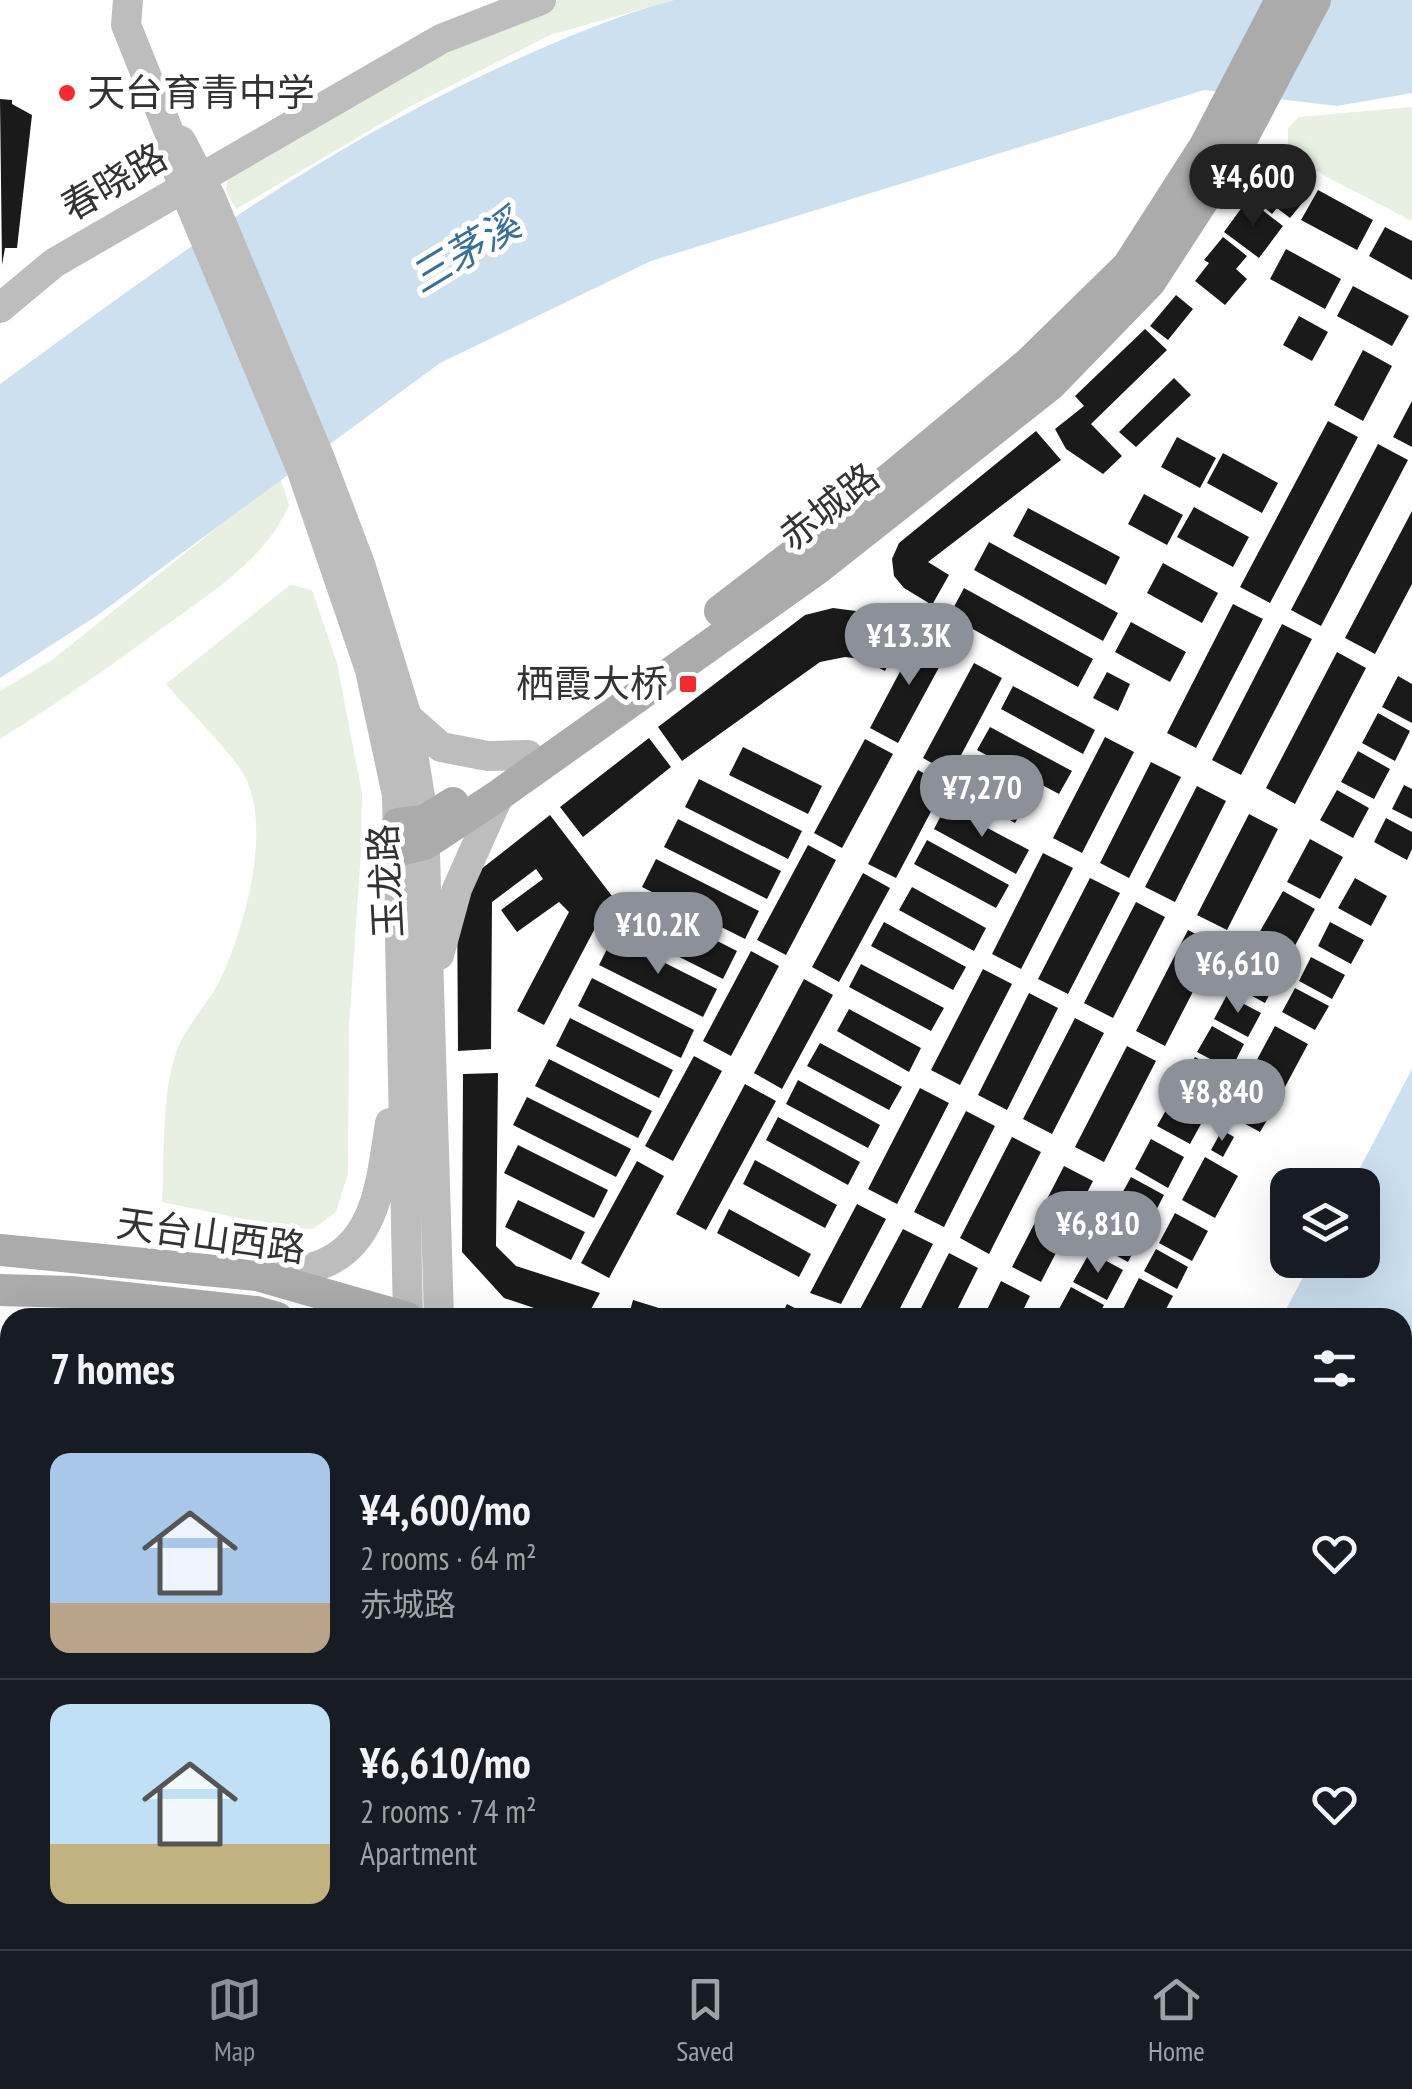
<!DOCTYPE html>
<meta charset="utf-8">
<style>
:root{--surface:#171b24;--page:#242831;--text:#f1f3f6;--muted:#9ea1a6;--line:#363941;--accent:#8c9099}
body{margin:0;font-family:"PT Sans Narrow","Noto Sans SC",sans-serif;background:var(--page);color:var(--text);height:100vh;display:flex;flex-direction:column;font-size:38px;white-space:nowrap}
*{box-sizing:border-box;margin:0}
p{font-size:32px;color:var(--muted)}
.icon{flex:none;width:55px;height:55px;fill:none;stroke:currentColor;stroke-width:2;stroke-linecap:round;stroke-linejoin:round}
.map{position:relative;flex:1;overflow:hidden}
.sheet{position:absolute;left:0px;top:1308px;width:1412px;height:642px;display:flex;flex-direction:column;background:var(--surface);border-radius:30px 30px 0 0;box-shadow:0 10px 40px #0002}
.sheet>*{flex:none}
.controls{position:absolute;left:1270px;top:1168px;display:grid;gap:20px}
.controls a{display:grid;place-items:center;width:110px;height:110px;border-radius:20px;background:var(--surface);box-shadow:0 10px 40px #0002;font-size:50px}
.price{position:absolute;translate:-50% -85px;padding:0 22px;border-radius:35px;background:var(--accent);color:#fff;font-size:32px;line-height:65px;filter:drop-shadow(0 2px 5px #0008)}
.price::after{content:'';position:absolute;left:50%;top:60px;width:30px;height:22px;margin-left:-15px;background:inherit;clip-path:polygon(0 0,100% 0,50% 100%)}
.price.selected{background:#222;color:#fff}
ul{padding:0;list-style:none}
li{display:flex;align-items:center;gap:30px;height:250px;padding:0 50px}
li+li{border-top:2px solid var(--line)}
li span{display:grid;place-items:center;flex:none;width:280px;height:200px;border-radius:20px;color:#555}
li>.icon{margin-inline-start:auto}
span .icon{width:120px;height:120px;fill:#fffc;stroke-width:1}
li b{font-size:42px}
h2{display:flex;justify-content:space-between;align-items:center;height:120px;padding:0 50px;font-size:42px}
.tab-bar{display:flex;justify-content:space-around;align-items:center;height:140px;border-top:2px solid var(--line);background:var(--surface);font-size:28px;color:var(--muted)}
.tab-bar a{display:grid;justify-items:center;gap:5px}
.tab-bar .selected{color:var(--accent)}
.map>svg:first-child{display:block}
.green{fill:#e8f0e1}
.water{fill:#cce0f0}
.building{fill:#1a1a1a}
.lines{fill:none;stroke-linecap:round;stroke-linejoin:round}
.street{stroke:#d0d0d0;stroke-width:20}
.secondary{stroke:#bdbdbd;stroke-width:30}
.primary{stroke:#ababab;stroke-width:32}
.poi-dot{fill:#f32b2f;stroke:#fff;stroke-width:4}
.labels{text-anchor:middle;stroke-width:10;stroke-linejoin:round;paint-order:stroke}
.poi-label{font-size:38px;fill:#333;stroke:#fff;text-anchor:start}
.street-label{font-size:38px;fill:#333;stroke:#fff}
.water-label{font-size:40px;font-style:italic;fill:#38709d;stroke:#fff}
</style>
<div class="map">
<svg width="1412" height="1949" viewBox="0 0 1412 1949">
<rect width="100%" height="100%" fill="#fff"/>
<path class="green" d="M558 0H674L550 35 411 106 236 209 226 191 230 167 356 97Z
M1412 107V221L1325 176 1288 152V128L1299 117Z
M280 477 289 505C265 561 206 596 158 631 106 669 55 705 0 739V691L52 660Z
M290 585 312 590 337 663 362 793 361 851 349 1027 348 1173 336 1212 313 1229H291L162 1202C165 1156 161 1092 177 1050 187 1024 209 1003 221 978 245 927 272 829 245 777 232 752 186 708 166 684Z
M449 1940H1402L1412 1949H448Z"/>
<path class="water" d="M674 0H1412V93L1337 106 1204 90 651 261 440 363 95 617 0 678V384C163 265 313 153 498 68 555 42 614 16 674 0Z
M1412 1069V1949H866L871 1940H1402V1318L1282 1317 1312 1260H1362V1185H1351Z"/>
<path class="building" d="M0 99 12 100V104L32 115 17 248H5L2 265Z
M1270 170 1291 187 1297 179 1312 191 1290 218 1277 208 1272 214 1250 195Z
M1318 190 1373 220 1357 250 1301 220Z
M1248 199 1283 226 1259 258 1224 232Z
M1385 227 1412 241V280L1369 256Z
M1223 237 1247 256 1236 269 1247 279 1225 305 1195 281 1209 263 1204 260Z
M1286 249 1341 279 1325 309 1270 279Z
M1353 286 1409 316 1392 346 1337 316Z
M1176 295 1193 309 1168 340 1150 326Z
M1299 316 1328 332 1312 361 1283 345Z
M1145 329 1167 350 1091 424 1122 456 1103 474 1066 449 1055 429 1084 406 1075 396Z
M1363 350 1392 366 1363 421 1334 405Z
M1174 378 1191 395 1136 447 1119 432Z
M1412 401V447L1393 437Z
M1328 421 1358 437 1270 603 1240 587Z
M1036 431 1061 460 928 562 949 575 932 605 904 588 894 576 892 559 899 543Z
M1177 437 1216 458 1200 488 1161 467Z
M1378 444 1408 460 1321 626 1291 610Z
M1223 453 1278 483 1262 513 1207 483Z
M1144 494 1183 515 1167 545 1128 524Z
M1194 507 1249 537 1233 567 1177 537Z
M1028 508 1120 557 1106 585 1013 536Z
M1412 511V584L1375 654 1345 638Z
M989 542 1118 613 1103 641 974 570Z
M1163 563 1218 593 1202 623 1147 593Z
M964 588 1093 659 1078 687 949 616Z
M1233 604 1263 619 1196 748 1167 733Z
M833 608 871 613 906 630 885 671 862 659 845 657 820 662 682 761 658 727 805 615Z
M1131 622 1186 652 1170 682 1115 652Z
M1282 624 1312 639 1241 775 1212 760Z
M920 634 949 649 898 743 870 728Z
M1337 652 1366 668 1295 804 1266 788Z
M974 663 1002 678 951 774 923 758Z
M1107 672 1130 684 1118 711 1093 698Z
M1398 676 1412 684V723L1382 707Z
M1013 686 1095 730 1083 754 1001 709Z
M1378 713 1410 731 1395 761 1362 743Z
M990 727 1072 771 1059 794 977 750Z
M1105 737 1134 752 1082 853 1053 838Z
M649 738 671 767 583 837 560 807Z
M865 739 893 754 842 848 814 833Z
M743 747 822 786 808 814 729 775Z
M1358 751 1390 769 1374 799 1341 782Z
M1151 762 1181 777 1129 878 1100 863Z
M970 767 1028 800 1015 823 957 790Z
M918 770 945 785 896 878 868 864Z
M699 779 802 831 788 859 685 807Z
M1404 785 1412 789V819L1392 809Z
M1197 786 1226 801 1175 902 1145 887Z
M1337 790 1369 808 1353 838 1320 820Z
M946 806 1029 850 1016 874 934 829Z
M1249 814 1278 829 1227 930 1197 915Z
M550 815 612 896 544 1025 517 1011 569 912 559 902 517 932 501 910 543 879 536 869 492 902 491 1049 458 1051 457 888Z
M1386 818 1412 832V849L1407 860 1374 842Z
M678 819 781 871 767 899 664 847Z
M1310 839 1343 857 1320 899 1287 882Z
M927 840 1009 885 996 908 914 864Z
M808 845 836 860 786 955 757 940Z
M1043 853 1073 868 1021 969 992 954Z
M656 859 759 911 745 939 642 887Z
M863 873 890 888 839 982 812 967Z
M1090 878 1120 893 1068 994 1038 979Z
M1355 878 1387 896 1371 926 1338 908Z
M912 887 986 928 974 951 899 910Z
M1283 891 1315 909 1292 951 1259 933Z
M634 899 737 951 723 979 620 927Z
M1136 902 1165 917 1113 1018 1084 1003Z
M884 922 966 967 953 990 871 946Z
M1330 922 1364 940 1351 964 1318 946Z
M1188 930 1217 945 1165 1046 1136 1031Z
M613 937 717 989 703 1017 599 965Z
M1255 943 1287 961 1265 1003 1232 985Z
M751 951 779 966 731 1056 703 1041Z
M1311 957 1345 975 1332 999 1299 981Z
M861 964 944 1008 931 1031 849 987Z
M983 969 1012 984 960 1085 931 1070Z
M592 978 694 1030 681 1058 578 1006Z
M804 979 833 995 782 1089 754 1073Z
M1295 988 1329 1006 1315 1030 1282 1012Z
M1029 993 1058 1008 1007 1110 978 1095Z
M1227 995 1261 1013 1248 1037 1214 1019Z
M849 1009 921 1048 909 1072 837 1031Z
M570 1018 673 1070 659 1098 556 1046Z
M1075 1018 1104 1033 1052 1134 1023 1119Z
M1212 1026 1244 1044 1231 1070 1197 1052Z
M1275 1026 1308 1044 1285 1087 1252 1069Z
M820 1043 902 1087 889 1110 807 1066Z
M1127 1046 1156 1061 1104 1162 1075 1147Z
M694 1056 722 1071 673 1161 645 1146Z
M1195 1057 1228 1075 1211 1106 1178 1088Z
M549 1059 652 1111 638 1138 535 1086Z
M498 1073 496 1246 516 1266 600 1293 586 1318H564L504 1298 462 1252 463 1074Z
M1250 1075 1283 1093 1260 1132 1227 1114Z
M798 1080 880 1125 868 1148 786 1104Z
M745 1084 776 1101 706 1230 676 1214Z
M920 1088 949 1103 897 1204 868 1189Z
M1174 1096 1207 1113 1190 1144 1157 1126Z
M527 1097 631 1149 616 1177 513 1125Z
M966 1111 995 1126 944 1227 914 1212Z
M778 1117 860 1162 848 1185 766 1140Z
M1222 1130 1234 1137 1223 1157 1211 1150Z
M1012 1137 1041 1152 989 1254 960 1238Z
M1151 1139 1184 1157 1168 1188 1135 1169Z
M518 1145 608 1190 594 1218 504 1173Z
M1205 1157 1238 1176 1215 1218 1182 1200Z
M755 1160 837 1205 825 1228 743 1184Z
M637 1161 664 1176 609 1278 581 1263Z
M1064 1166 1093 1181 1041 1282 1012 1267Z
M1131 1177 1164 1195 1148 1226 1114 1208Z
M518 1200 585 1232 571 1260 505 1227Z
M857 1204 886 1219 841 1304 810 1293Z
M729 1209 811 1254 799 1277 717 1233Z
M1111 1213 1144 1231 1128 1262 1095 1244Z
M1175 1213 1208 1231 1192 1261 1159 1243Z
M903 1229 933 1244 895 1318H879L859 1311Z
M1156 1249 1188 1267 1177 1289 1144 1271Z
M1090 1252 1123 1270 1107 1300 1073 1282Z
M949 1253 978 1268 953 1318H916Z
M1139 1278 1173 1296 1161 1318H1139L1123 1309Z
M1001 1281 1030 1296 1019 1318H983Z
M1071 1287 1104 1305 1097 1318H1054Z
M633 1300 688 1317V1318H628Z
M787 1304 814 1318H780Z
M6 1601 10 1603V1728L0 1726V1619Z"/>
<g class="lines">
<path class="street" d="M0 1755 10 1758"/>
<path class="secondary" d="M128 0 126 25 171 137
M0 308 54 263 441 39 541 0
M407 717 441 747 488 756 528 755
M439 955 457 889 499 795
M260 1275C277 1272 297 1272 314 1267 378 1248 381 1178 390 1123
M408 1318 397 795 370 670 302 471 192 208 170 151 171 137 181 141 211 198 319 456 360 564 407 717 424 821 439 1318
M384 1949V1940
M412 1949 414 1940"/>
<path class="primary" d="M720 611 858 505 1029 363 1128 266 1205 146 1281 0
M398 824 424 821 453 803
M399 850 425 844 499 795 817 569 1050 385 1150 282 1237 148 1315 0
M0 1250 257 1275 407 1318
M0 1290 71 1292 256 1312 277 1318
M1402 1647 1412 1650
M1402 1675 1412 1678"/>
</g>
<g class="poi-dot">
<circle cx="67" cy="93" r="10"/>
<rect x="678" y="674" width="20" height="20" rx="5"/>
</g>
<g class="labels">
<g class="poi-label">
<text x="87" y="106">天台育青中学</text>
<text x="668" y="697" text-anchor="end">栖霞大桥</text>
</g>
<g class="street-label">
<text transform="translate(114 182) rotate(-30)" y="13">春晓路</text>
<text transform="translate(829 507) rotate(-38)" y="13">赤城路</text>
<text transform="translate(386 881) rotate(-93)" y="13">玉龙路</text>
<text transform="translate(211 1236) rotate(8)" y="13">天台山西路</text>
</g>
<g class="water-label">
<text transform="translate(465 251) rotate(-31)" y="14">三茅溪</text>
</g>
</g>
</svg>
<div class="controls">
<a><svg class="icon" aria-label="layers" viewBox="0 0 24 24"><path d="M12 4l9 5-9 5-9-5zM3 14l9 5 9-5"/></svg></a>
</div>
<b class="price selected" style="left:1253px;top:229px">¥4,600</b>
<b class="price" style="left:909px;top:688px">¥13.3K</b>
<b class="price" style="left:982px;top:840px">¥7,270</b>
<b class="price" style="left:658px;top:977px">¥10.2K</b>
<b class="price" style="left:1238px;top:1016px">¥6,610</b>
<b class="price" style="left:1222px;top:1144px">¥8,840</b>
<b class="price" style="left:1098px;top:1276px">¥6,810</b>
<section class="sheet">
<h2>7 homes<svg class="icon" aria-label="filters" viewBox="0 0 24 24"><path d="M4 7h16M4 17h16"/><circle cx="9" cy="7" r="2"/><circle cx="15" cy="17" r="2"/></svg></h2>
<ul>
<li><span style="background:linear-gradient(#a9c7e8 75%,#b9a48a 0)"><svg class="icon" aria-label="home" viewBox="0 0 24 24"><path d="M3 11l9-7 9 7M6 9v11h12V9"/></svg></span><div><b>¥4,600/mo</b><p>2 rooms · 64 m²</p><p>赤城路</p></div><svg class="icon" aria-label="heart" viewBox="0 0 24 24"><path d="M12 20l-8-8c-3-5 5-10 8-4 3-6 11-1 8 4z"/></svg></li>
<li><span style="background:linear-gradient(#bfe0f5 70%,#c2b280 0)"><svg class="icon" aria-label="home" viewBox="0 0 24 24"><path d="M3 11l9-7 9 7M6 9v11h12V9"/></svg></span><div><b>¥6,610/mo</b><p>2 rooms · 74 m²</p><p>Apartment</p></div><svg class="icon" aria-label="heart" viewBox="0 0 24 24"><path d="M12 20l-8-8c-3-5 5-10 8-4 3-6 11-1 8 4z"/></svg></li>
</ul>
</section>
</div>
<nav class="tab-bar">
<a class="selected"><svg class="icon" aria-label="map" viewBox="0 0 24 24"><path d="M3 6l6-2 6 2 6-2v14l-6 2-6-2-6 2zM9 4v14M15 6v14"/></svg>Map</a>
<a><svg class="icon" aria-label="saved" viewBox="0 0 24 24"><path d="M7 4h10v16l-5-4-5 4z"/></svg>Saved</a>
<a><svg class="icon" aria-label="home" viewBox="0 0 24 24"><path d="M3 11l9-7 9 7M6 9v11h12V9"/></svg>Home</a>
</nav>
